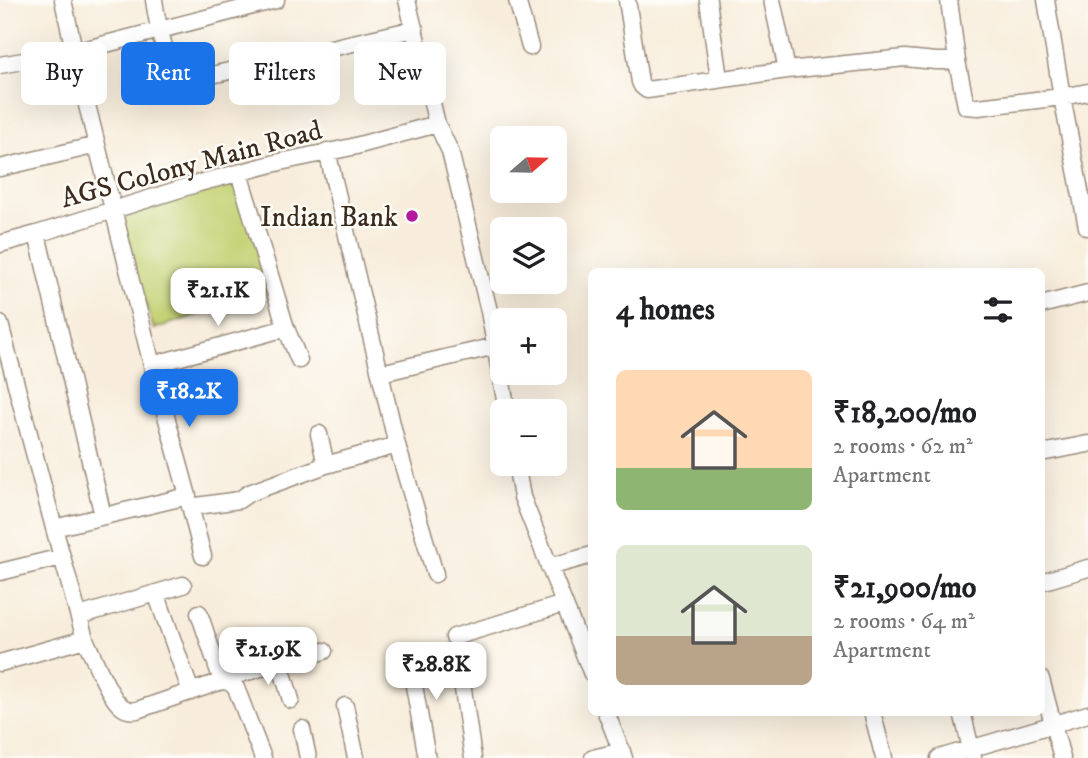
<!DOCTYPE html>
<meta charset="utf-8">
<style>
:root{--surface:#fff;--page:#f2f2f2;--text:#202124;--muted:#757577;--accent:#1a73e8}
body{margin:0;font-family:"IM FELL DW Pica",serif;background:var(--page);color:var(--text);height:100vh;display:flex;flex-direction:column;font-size:26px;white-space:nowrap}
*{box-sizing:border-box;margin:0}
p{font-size:23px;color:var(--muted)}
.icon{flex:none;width:38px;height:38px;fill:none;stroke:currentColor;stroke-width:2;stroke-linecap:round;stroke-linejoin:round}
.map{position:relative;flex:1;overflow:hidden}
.drawer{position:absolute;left:588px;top:268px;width:457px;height:448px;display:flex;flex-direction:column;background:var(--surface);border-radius:10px;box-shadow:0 7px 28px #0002}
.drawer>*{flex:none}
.guide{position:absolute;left:21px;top:42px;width:462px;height:63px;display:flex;gap:14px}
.needle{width:46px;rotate:70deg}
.fabs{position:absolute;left:490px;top:126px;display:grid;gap:14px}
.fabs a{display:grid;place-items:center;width:77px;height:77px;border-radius:10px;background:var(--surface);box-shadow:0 7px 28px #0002;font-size:35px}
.price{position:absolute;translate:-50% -60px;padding:0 16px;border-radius:14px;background:#fff;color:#222;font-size:23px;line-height:46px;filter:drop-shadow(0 2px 4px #0008)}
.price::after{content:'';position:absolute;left:50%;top:42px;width:21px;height:16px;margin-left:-10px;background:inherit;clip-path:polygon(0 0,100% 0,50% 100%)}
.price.active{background:var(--accent);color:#fff}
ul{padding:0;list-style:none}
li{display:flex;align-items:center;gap:21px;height:175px;padding:0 28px}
li span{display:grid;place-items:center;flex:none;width:196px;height:140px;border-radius:10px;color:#555}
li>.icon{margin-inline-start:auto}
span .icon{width:84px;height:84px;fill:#fffc;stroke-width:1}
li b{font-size:30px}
h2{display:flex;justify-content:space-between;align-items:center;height:84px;padding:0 28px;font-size:30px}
.tag{padding:0 24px;border-radius:10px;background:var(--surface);box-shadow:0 7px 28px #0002;font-size:24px;line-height:63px}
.tag.active{background:var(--accent);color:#fff}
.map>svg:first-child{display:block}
.green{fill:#c4d274;stroke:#807e49;stroke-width:2}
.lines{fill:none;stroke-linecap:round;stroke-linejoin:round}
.minor-casing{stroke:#9a8c7d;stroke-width:19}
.minor{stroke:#fff;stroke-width:16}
.poi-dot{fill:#b5179e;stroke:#fdfcf7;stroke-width:2.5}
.labels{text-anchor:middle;stroke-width:5;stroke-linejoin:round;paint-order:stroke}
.street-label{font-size:28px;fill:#3b2a1e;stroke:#fdfcf7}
.poi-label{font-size:28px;fill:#3b2a1e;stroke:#fdfcf7;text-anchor:end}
</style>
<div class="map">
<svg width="1088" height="758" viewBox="0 0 1088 758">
<rect width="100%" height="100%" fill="#fdfcf7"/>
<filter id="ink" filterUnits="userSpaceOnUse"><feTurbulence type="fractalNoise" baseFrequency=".0143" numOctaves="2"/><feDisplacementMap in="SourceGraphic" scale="14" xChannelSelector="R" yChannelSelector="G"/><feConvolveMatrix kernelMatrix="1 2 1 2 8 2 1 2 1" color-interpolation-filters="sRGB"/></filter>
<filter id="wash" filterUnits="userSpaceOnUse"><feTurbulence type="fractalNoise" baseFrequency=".00686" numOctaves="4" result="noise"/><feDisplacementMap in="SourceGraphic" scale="28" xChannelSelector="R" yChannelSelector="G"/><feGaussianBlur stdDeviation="1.57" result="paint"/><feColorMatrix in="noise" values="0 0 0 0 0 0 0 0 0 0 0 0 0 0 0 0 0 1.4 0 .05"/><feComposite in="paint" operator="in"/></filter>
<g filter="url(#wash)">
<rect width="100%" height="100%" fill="#f8eddc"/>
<path class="green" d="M238 173 272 290 154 329 115 210Z"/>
</g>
<g filter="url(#ink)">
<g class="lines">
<g class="minor-casing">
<path id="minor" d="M154 0C157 21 166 71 185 81L415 29
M407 0 437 124 450 151 489 311 507 411
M517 0 530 47
M627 0 640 82 642 86 647 90 787 70
M708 0 719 79
M772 0 787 70 905 58 936 61H957L966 106 978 107 1062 97 1088 92
M949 0 957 61
M1046 0 1062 97 1087 227
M0 65 75 52 276 0
M327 151 397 445 435 574
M0 168 97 145
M37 234 103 516
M0 244 37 234 199 183 280 162 352 147 437 124
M1041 305 1088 293
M0 324 54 528 85 639
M286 328 299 360
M152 365 286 328 239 173
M381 373 496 346
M1041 453 1088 444
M516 464 522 497 592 674
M326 465 397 445
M188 498 203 556
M190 507 239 500 249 493 326 465 319 434
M54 528 188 496 152 365 80 77 63 0
M549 567 592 555
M0 572 62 557
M1041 582 1088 568
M156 593 191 692
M199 613 222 681
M79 616 183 585
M454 637 564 604
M408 652 427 758
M0 663 85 639C92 654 109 697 121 706 126 711 131 711 137 710L222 681
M280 663 291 700
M1041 679 1062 758
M222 681 229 682 236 688 263 758
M228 682 236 675 324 651
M463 689 473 758
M345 706 356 758
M606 712 624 758
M872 712 884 758
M962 712 973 757
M302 729 308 758
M593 758 622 751
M939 758 1088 714"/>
</g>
<use href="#minor" class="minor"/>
</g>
</g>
<circle class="poi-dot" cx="412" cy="216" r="7"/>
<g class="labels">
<g class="street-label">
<text transform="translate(191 163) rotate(-15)" y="10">AGS Colony Main Road</text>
</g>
<g class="poi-label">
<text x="398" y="226">Indian Bank</text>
</g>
</g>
</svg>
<div class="fabs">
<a><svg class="needle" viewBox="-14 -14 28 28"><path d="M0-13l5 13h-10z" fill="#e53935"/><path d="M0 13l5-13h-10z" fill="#757577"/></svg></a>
<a><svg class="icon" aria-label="layers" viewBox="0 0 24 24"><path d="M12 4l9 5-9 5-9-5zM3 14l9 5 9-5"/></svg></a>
<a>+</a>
<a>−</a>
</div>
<b class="price" style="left:218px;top:328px">₹21.1K</b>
<b class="price active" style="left:189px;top:429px">₹18.2K</b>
<b class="price" style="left:268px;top:687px">₹21.9K</b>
<b class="price" style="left:436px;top:702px">₹28.8K</b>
<div class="guide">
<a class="tag">Buy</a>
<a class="tag active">Rent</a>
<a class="tag">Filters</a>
<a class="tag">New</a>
</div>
<section class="drawer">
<h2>4 homes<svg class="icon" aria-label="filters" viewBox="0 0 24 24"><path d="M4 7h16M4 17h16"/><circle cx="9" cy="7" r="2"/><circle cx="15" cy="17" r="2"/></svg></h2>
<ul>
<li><span style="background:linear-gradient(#ffd9b3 70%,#8fb573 0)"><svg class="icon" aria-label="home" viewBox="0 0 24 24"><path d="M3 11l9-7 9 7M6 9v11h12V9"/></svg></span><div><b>₹18,200/mo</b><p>2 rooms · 62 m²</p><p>Apartment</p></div></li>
<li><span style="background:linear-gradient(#dfe7d0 65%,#b9a48a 0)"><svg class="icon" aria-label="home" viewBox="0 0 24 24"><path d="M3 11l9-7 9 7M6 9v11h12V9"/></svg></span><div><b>₹21,900/mo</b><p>2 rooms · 64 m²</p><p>Apartment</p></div></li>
</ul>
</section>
</div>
